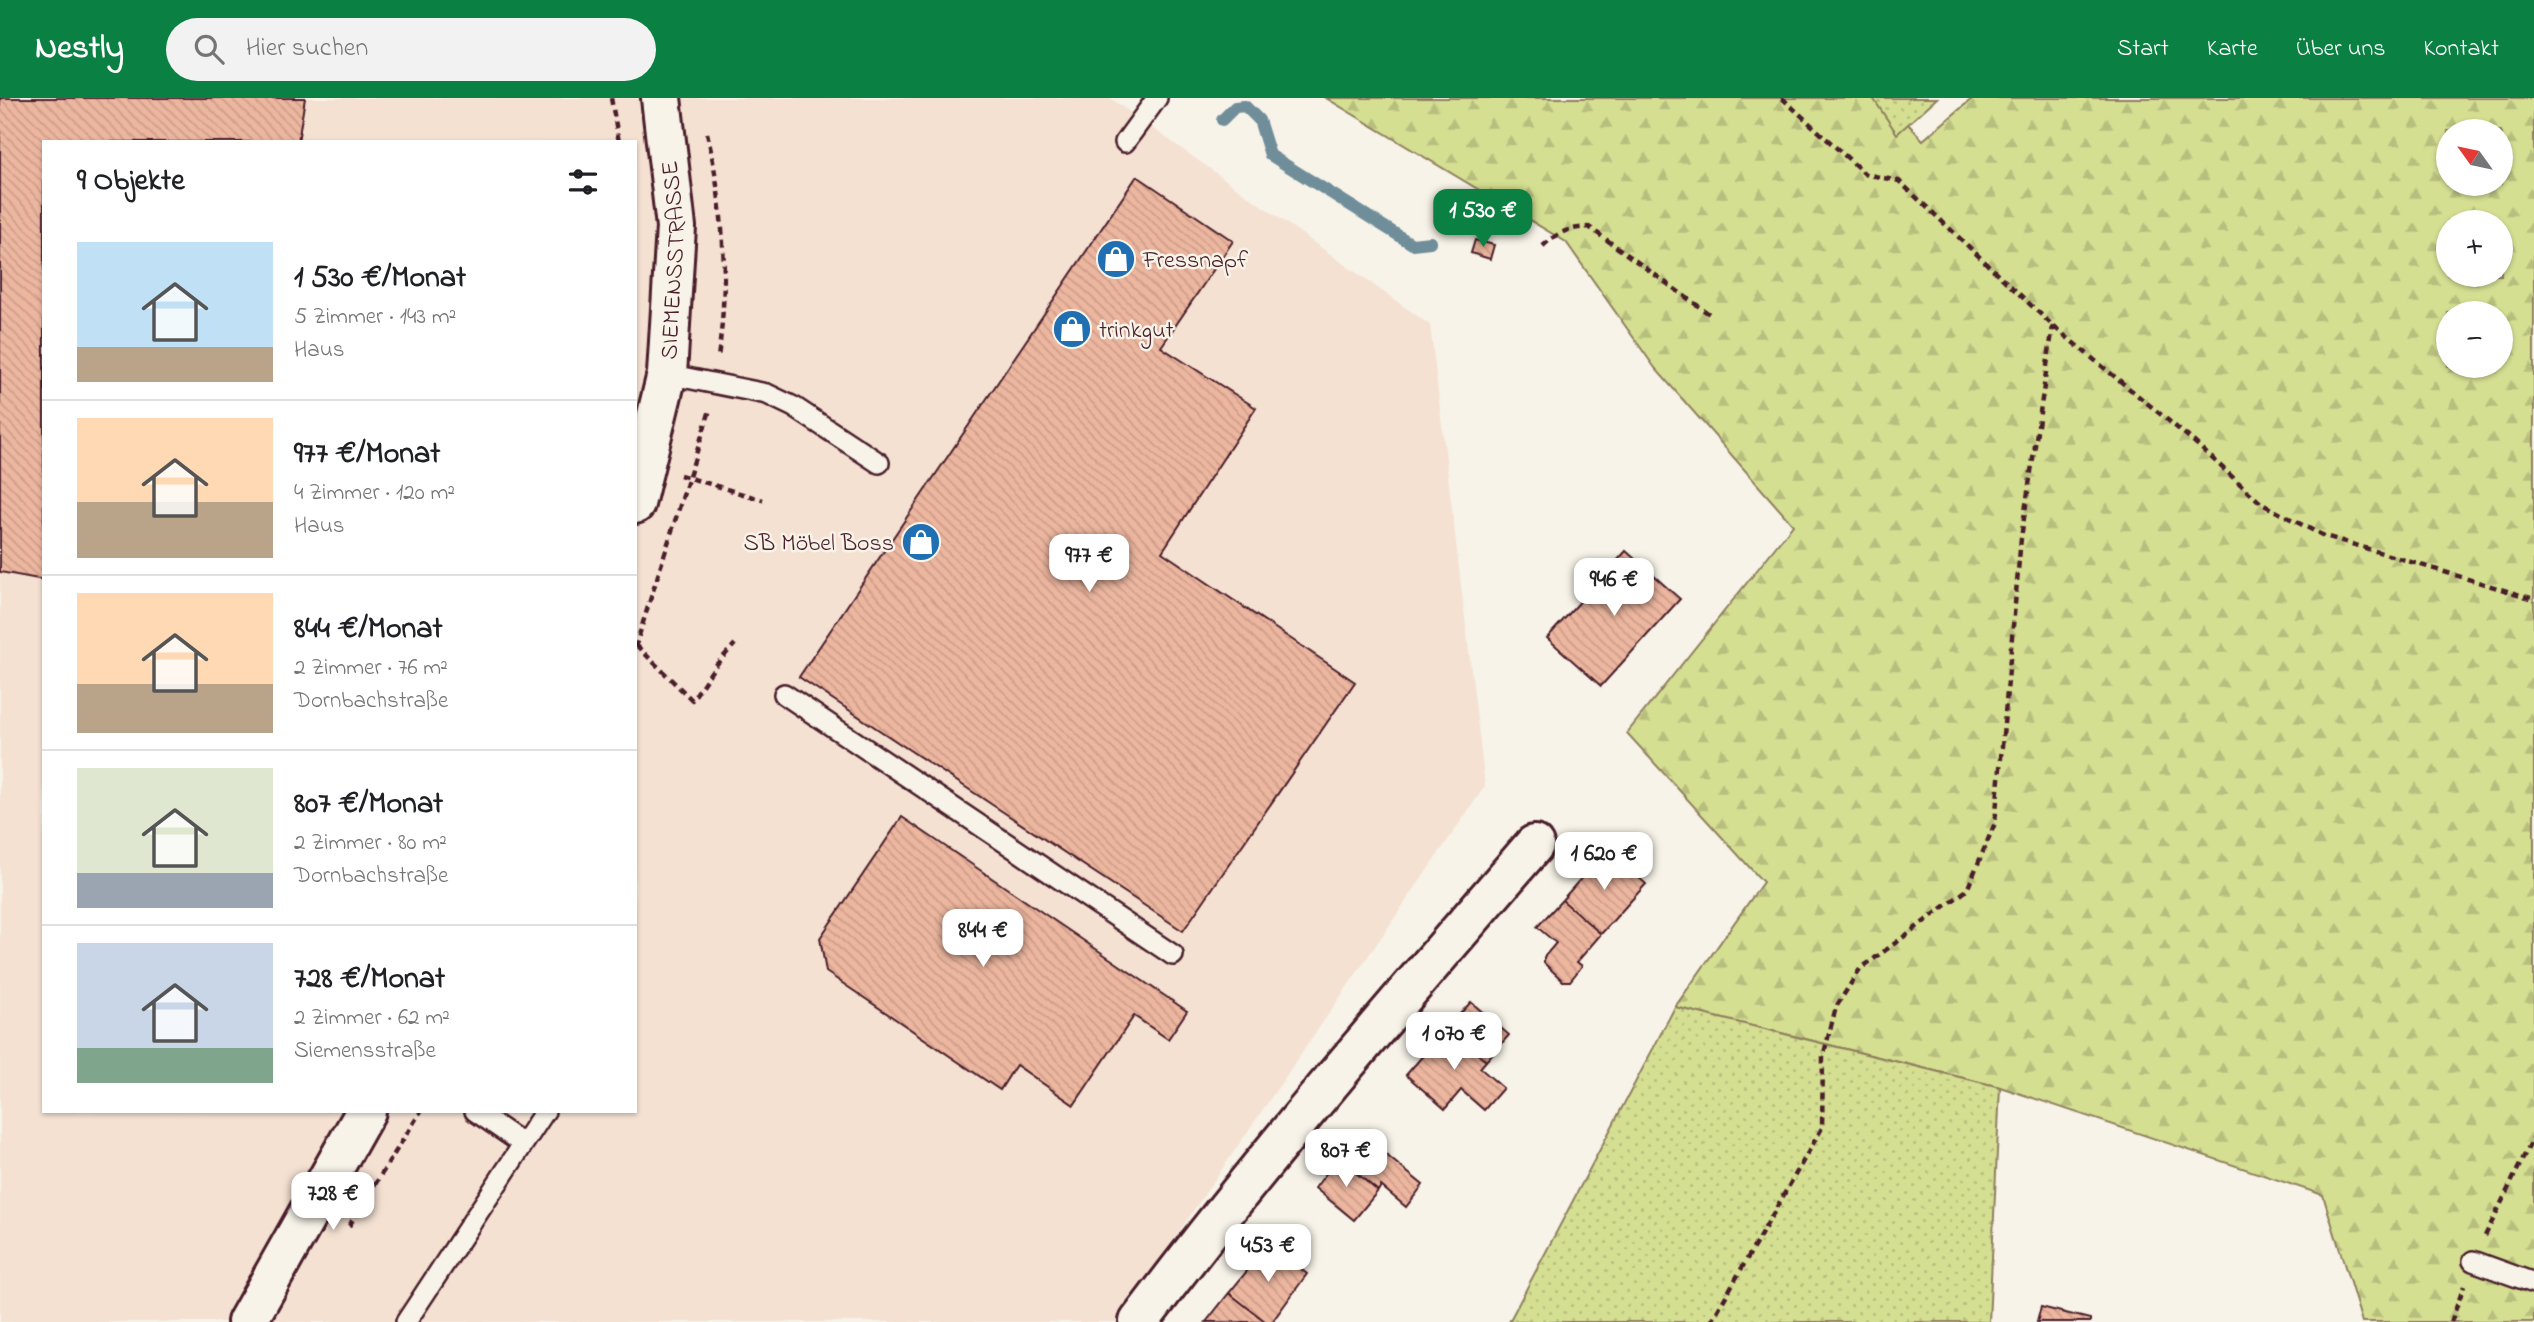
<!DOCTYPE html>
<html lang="de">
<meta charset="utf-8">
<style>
:root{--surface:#fff;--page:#f2f2f2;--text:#202124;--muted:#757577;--line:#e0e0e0;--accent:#0b8043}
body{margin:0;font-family:"Indie Flower",sans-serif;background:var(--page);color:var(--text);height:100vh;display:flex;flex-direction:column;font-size:26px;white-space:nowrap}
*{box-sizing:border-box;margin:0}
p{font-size:23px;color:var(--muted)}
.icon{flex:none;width:38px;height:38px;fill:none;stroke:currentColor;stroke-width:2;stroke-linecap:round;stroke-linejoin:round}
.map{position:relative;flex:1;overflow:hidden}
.panel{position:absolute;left:42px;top:42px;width:595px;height:973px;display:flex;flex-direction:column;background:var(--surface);border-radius:0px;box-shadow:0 2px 5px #0004}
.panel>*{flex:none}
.needle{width:46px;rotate:303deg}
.fabs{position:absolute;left:2436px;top:21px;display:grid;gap:14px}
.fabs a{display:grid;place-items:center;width:77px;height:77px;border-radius:50%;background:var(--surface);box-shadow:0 2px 5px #0004;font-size:35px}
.price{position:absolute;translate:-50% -60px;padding:0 16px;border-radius:14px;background:#fff;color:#222;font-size:23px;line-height:46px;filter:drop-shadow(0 2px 4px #0008)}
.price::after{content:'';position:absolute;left:50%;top:42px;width:21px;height:16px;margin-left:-10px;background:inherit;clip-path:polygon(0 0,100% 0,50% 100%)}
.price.active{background:var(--accent);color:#fff}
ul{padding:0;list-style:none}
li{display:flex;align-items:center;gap:21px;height:175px;padding:0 35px}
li+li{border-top:2px solid var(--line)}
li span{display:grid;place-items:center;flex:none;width:196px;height:140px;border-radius:0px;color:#555}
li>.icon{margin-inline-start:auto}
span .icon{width:84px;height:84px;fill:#fffc;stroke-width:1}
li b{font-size:30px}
h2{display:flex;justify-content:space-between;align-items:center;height:84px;padding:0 35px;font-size:30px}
header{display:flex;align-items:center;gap:42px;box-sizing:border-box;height:98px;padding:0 35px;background:var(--accent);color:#fff}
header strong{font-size:33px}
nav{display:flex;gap:38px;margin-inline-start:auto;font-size:24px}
.search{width:490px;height:63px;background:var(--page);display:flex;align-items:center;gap:18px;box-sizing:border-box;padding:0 24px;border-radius:38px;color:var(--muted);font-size:26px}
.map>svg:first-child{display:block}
.built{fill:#f4e1d2;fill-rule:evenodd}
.forest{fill:url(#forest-firs);stroke:#8f7f5e;stroke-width:2;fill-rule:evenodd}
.garden{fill:url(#garden-dots);stroke:#8f7f5e;stroke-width:2}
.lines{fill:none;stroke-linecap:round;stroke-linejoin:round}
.stream{stroke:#6f8d9a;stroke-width:12}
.building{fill:url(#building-back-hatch);stroke:#4a1f2b;stroke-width:2}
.lane-casing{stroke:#4a1f2b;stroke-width:24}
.street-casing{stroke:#4a1f2b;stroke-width:44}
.secondary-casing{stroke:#4a1f2b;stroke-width:44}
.path{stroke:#4a1f2b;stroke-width:4.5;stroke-dasharray:7 5;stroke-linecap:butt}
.lane{stroke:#f7f3e8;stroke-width:19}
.street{stroke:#f7f3e8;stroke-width:38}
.secondary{stroke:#f7f3e8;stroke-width:38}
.labels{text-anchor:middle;stroke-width:5;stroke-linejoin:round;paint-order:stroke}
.poi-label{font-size:24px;fill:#4a1f2b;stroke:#f7f3e8;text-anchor:start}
.street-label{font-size:24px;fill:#4a1f2b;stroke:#f7f3e8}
</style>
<header>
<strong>Nestly</strong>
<div class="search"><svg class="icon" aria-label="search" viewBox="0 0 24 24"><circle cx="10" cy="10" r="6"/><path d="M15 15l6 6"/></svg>Hier suchen</div>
<nav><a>Start</a><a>Karte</a><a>Über uns</a><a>Kontakt</a></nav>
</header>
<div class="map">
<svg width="2534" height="1224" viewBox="0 0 2534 1224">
<defs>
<pattern id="forest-firs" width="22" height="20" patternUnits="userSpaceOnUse" patternTransform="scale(1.75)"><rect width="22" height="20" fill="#d4df92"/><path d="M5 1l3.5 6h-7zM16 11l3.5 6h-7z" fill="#b8bf7e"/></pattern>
<pattern id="garden-dots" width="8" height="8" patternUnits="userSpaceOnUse" patternTransform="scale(1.75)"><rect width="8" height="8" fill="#d4df92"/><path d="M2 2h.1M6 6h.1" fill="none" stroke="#b8bf7e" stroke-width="1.8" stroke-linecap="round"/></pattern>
<pattern id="building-back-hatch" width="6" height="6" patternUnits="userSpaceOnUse" patternTransform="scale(1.75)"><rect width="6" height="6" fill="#ecb69f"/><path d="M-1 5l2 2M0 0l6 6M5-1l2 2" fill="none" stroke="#cc9c89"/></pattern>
</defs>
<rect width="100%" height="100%" fill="#f7f3e8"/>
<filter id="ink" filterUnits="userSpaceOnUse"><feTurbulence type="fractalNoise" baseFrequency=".0143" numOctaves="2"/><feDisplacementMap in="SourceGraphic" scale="14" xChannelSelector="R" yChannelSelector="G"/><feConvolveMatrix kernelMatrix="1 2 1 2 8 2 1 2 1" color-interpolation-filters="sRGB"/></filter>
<g filter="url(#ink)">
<path class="built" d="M0 0H1110L1430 227 1485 688 1117 1224H0ZM44 44H635V1013H44Z"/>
<path class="forest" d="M1326 0H1884L1923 42 1973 0H2534V1224H2362L2323 1097 2000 989 1675 909 1763 784 1627 635 1793 427 1655 270 1566 144ZM2448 33H2501V86H2448ZM2448 124H2501V177H2448ZM2448 215H2501V268H2448Z"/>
<path class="garden" d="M1873 0H1937L1897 36Z
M1675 909 2000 989 1989 1224H1509Z"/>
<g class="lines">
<path class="stream" d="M1222 22 1235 9 1245 8 1259 22 1270 57 1412 146 1430 144"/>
</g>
<path class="building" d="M0 0H305L298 44H44V482L0 474Z
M1137 78 1233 143 1161 249 1256 310 1162 454 1355 584 1183 833 799 579Z
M1475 142 1494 147 1490 161 1471 155Z
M1626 453 1680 501 1601 588 1547 540Z
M902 719 1187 913 1168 941 1134 918 1074 1007 1016 967 1000 992 826 874 820 840Z
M1607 751 1646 786 1601 836 1562 802Z
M1562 802 1601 836 1577 864 1582 868 1570 883H1563L1544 865V859L1556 845 1537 829Z
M1471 904 1509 937 1486 963 1448 929Z
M1448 929 1486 963 1480 970 1503 990 1484 1012 1461 992 1445 1011 1406 977Z
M1359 1035 1423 1087 1406 1109 1381 1088 1378 1093 1338 1060Z
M1338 1060 1378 1093 1354 1122 1315 1090Z
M1269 1146 1307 1176 1272 1224H1266L1229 1195Z
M1229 1195 1266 1224H1206Z
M2041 1209 2090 1221V1224H2037Z"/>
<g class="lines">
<g class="lane-casing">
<path id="lane" d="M1125 44 1157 0
M667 276 767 296 794 309 879 365
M784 596 1173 857
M475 1013 523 1046
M2473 1163 2534 1185
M406 1224 545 1013"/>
</g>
<g class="street-casing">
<path id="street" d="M1139 1224C1263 1059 1399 903 1534 747"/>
</g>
<g class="secondary-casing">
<g id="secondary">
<path id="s1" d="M635 406 667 276 676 129 661 0"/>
<path d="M247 1224 366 1013"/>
</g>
</g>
<path class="path" d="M611 0 619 44
M1782 0 1865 76 1899 83 2053 228 2192 342 2262 406 2322 437 2534 501
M707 35C724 108 729 184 718 259
M1543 148C1558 134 1569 130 1589 129L1712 218
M680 377 763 402
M636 547 692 602 715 568 735 546
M635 550 710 312
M349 1128 421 1013
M2485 1138 2534 1038
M1711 1224 1822 1030 1823 959 1836 909 1860 871 1967 792 1995 725 2021 440 2053 228
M2451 1224 2464 1188"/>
<use href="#lane" class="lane"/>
<use href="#street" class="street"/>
<use href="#secondary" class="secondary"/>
</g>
</g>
<defs>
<g id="shop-disc" transform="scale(2.0125)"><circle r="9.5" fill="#1f6fb2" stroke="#f7f3e8"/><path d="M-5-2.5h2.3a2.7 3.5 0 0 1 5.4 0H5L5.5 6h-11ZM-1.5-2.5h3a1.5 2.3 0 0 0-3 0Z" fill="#fff"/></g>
</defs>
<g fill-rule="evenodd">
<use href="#shop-disc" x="1116" y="161"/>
<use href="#shop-disc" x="1072" y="231"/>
<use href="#shop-disc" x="921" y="444"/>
</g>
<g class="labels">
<g class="poi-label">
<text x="1143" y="169">Fressnapf</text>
<text x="1099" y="239">trinkgut</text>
<text x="894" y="452" text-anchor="end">SB Möbel Boss</text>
</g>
<g class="street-label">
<text dy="8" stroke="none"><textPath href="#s1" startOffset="248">SIEMENSSTRASSE</textPath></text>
</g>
</g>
</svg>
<div class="fabs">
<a><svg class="needle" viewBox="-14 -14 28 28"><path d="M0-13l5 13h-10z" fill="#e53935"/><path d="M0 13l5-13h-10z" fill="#757577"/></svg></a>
<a>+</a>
<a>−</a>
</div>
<b class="price active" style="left:1483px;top:151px">1 530 €</b>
<b class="price" style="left:1089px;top:496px">977 €</b>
<b class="price" style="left:1614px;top:520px">946 €</b>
<b class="price" style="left:1604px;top:794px">1 620 €</b>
<b class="price" style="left:983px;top:871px">844 €</b>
<b class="price" style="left:1454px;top:974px">1 070 €</b>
<b class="price" style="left:1346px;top:1091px">807 €</b>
<b class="price" style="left:333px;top:1134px">728 €</b>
<b class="price" style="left:1268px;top:1186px">453 €</b>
<section class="panel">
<h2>9 Objekte<svg class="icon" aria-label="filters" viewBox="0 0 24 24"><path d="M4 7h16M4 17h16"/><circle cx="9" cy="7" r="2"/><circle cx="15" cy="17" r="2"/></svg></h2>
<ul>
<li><span style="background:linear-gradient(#bfe0f5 75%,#b9a48a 0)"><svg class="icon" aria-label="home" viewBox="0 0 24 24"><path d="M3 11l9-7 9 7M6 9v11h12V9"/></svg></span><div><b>1 530 €/Monat</b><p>5 Zimmer · 143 m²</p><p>Haus</p></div></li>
<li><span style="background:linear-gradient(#ffd9b3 60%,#b9a48a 0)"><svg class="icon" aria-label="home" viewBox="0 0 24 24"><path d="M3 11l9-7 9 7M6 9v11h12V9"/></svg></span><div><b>977 €/Monat</b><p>4 Zimmer · 120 m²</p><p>Haus</p></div></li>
<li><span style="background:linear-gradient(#ffd9b3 65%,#b9a48a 0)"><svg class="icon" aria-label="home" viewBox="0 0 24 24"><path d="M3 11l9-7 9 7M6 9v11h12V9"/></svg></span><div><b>844 €/Monat</b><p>2 Zimmer · 76 m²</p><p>Dornbachstraße</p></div></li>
<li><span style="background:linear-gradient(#dfe7d0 75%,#9aa5b1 0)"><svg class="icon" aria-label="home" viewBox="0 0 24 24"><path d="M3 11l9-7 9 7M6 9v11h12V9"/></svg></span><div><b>807 €/Monat</b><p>2 Zimmer · 80 m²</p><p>Dornbachstraße</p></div></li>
<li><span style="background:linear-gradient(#c9d6e8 75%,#7fa58c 0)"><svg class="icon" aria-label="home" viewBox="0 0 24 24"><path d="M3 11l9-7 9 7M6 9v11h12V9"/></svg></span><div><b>728 €/Monat</b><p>2 Zimmer · 62 m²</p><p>Siemensstraße</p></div></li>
</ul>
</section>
</div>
